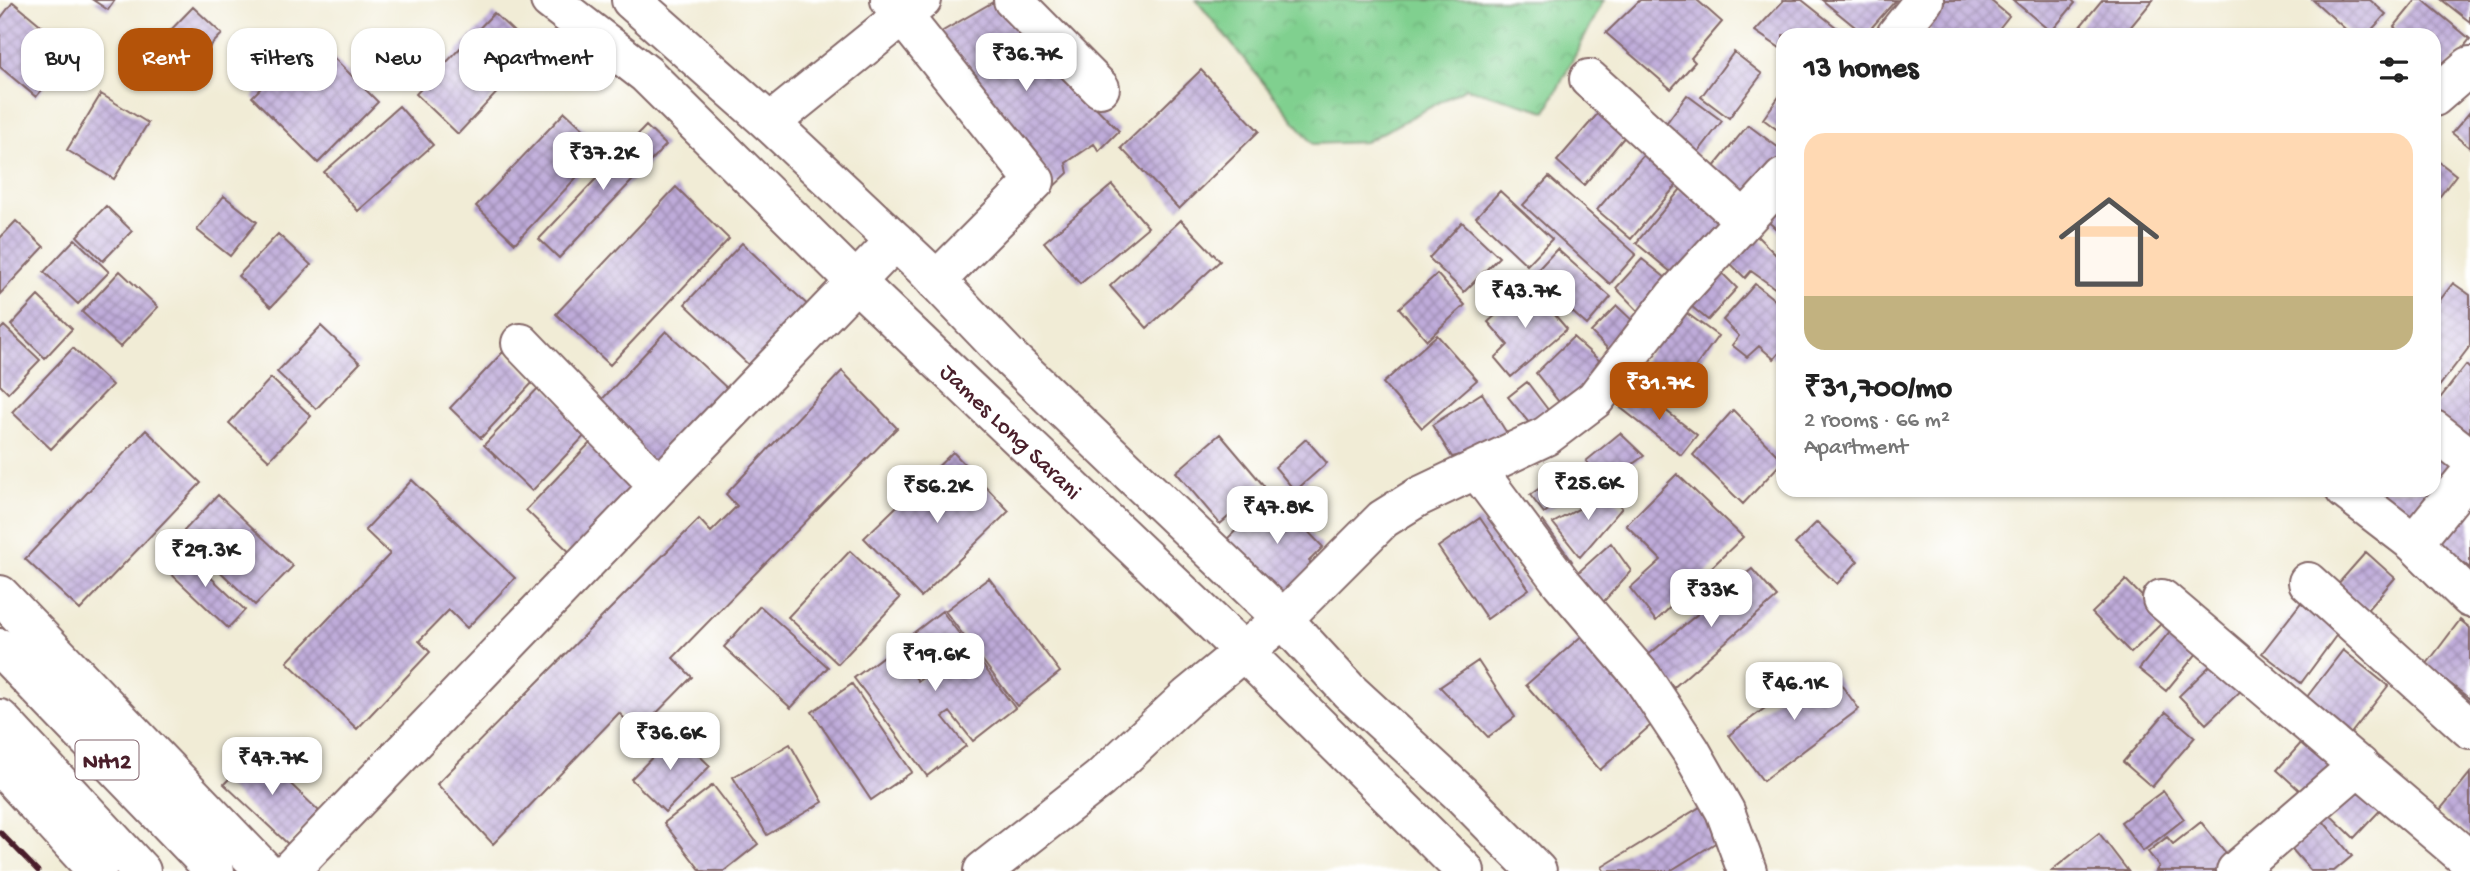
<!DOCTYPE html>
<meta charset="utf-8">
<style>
:root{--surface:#fff;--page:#f2f2f2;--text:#222;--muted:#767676;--line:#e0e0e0;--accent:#b45309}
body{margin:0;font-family:"Gochi Hand",sans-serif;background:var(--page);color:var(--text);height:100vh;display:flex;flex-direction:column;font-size:26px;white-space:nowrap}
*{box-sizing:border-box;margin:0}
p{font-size:23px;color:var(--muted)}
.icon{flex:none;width:38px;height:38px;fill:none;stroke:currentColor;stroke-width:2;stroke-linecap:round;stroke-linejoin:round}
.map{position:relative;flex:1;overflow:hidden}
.details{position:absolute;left:1776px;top:28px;width:665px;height:469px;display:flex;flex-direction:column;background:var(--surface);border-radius:21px;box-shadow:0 2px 5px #0004}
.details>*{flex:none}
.guide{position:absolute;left:21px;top:28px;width:665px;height:63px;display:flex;gap:14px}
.price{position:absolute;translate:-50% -60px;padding:0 16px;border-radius:14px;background:#fff;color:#222;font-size:23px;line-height:46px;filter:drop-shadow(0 2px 4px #0008)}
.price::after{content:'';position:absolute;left:50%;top:42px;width:21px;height:16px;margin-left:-10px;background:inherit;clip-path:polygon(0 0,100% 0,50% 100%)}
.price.active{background:var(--accent);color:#fff}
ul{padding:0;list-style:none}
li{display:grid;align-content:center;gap:14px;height:371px;padding:0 28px}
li+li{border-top:2px solid var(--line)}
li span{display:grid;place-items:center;height:217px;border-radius:21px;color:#555}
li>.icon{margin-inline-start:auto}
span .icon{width:126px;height:126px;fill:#fffc;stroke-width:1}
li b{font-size:30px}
h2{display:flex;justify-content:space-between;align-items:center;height:84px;padding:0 28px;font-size:30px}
.pill{padding:0 24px;border-radius:21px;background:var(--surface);box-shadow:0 2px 5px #0004;font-size:24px;line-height:63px}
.pill.active{background:var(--accent);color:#fff}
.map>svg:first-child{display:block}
.park{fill:url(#park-crowns);stroke:#65785d;stroke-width:2}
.building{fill:url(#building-cross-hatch)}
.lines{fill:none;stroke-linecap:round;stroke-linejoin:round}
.minor-casing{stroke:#846767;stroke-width:42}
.major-casing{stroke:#846767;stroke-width:42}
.highway-casing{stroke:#846767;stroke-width:42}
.minor{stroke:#fff;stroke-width:38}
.major{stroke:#fff;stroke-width:38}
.highway{stroke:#fff;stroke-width:38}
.rail{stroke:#4a1f2b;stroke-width:5}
.labels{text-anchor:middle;stroke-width:7;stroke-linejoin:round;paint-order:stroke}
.shield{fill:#fff;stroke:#80626b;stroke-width:2}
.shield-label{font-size:23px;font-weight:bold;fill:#4a1f2b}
.street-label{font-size:24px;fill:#4a1f2b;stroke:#fff}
</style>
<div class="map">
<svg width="2470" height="871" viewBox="0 0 2470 871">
<defs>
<pattern id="park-crowns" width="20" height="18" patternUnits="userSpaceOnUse" patternTransform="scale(1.75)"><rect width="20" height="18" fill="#80d08f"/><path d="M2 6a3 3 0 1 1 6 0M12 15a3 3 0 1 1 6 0" fill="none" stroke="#70b27c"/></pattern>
<pattern id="building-cross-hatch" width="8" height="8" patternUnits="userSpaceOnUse" patternTransform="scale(1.75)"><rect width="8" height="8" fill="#bfacda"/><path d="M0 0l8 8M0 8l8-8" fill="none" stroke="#9d8bb1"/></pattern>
</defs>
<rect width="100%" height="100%" fill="#fff"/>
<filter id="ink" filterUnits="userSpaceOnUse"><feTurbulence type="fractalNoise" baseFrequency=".0143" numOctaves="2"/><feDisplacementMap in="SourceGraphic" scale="14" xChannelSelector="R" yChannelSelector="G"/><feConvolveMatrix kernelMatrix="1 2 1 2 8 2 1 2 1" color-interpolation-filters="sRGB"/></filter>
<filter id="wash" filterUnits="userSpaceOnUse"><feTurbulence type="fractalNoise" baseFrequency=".00686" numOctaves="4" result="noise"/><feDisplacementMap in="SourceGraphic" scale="28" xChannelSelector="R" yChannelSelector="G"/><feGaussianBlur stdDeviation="1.57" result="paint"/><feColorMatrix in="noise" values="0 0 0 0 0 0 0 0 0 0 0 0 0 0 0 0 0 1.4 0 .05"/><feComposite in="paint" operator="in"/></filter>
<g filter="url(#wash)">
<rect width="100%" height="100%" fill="#f1ecd6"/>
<path class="park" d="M1196 0H1604L1546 111 1466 88 1365 142 1313 144Z"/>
<g id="blocks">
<path class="building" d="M93 0H115L108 10Z
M1640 0H1697L1722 22 1691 58 1695 62 1671 89 1606 33Z
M1784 0H1802L1846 35H1783V50L1755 31Z
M1822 0H1896L1865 35Z
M1946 0H1990L2009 16 1994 35H1936L1925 26Z
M2013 0H2072L2075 3 2051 32Z
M2102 0H2153L2124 35H2073Z
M2313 0H2370L2386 14 2367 35H2352Z
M2416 0H2423L2470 39 2445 70 2434 61V35H2403L2394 27Z
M2442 0H2470V22Z
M13 2 73 52 36 97 0 67V19Z
M993 2 1119 131 1099 151 1094 144 1066 163 1068 173 1048 192 936 35Z
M193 7 222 34 194 63 165 36Z
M494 13 535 52 458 134 416 94Z
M312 36 378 102 318 163 252 97Z
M1734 52 1762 74 1729 118 1701 97Z
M1201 70 1259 131 1179 209 1121 148Z
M1783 91V134L1763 119Z
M101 94 148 123 114 179 67 150Z
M1687 95 1722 121 1696 155 1662 129Z
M399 106 433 145 358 211 324 172Z
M1600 111 1627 134 1584 185 1557 161Z
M565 112 604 148 515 243 476 206Z
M2470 112V148L2452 133Z
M1748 125 1783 151V162L1748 200 1713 168Z
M646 126 666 145 559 258 539 239Z
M1647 151 1681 180 1631 239 1597 210Z
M2434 158 2456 175 2434 204Z
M1549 177 1636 254 1610 284 1523 205Z
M1685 184 1732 223 1683 282 1636 243Z
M1112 185 1148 227 1080 284 1044 242Z
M676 187 729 239 610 365 556 314Z
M1500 191 1552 239 1527 265 1476 217Z
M224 196 257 222 230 256 197 230Z
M1783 197V235L1764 218Z
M106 206 132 231 103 261 77 236Z
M1181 220 1220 261 1147 328 1110 286Z
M16 221 44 247 0 294V238Z
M1462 222 1499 257 1464 292 1429 258Z
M278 234 311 265 271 307 238 276Z
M1755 234 1783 262V281L1776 289 1751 271 1745 278 1730 263Z
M75 239 109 272 78 304 44 272Z
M742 243 814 311 756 372 685 304Z
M1557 249 1611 297 1587 325 1532 276Z
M1642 259 1676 286 1646 319 1616 288Z
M1717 268 1737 288 1708 320 1686 302Z
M120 271 158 307 120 347 82 312Z
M1437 274 1465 305 1427 340 1399 308Z
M2453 283 2470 295V346L2434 393V308Z
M1755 284 1776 301 1783 295V354L1780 352 1774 359 1759 346 1747 357 1732 345 1739 336 1723 320Z
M1529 285 1567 329 1511 377 1495 358 1508 345 1488 322Z
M38 296 72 329 45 358 11 325Z
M1617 306 1636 324 1611 352 1591 332Z
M1681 309 1718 336 1669 403 1632 376Z
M4 326 40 360 8 393 0 385V330Z
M321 326 360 363 316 409 277 372Z
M666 331 730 391 658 468 594 408Z
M1437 335 1477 380 1422 428 1383 383Z
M1573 337 1603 364 1567 412 1536 373Z
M73 348 112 385 51 449 12 412Z
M503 352 534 381 481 438 450 408Z
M2466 365 2470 369V447L2434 419V406Z
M842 371 897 428 673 658 692 677 638 732 619 713 493 844 437 784 699 519 711 532 737 506 726 494Z
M271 378 311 416 269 460 229 423Z
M1527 382 1552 415 1534 429 1508 397Z
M542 384 590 430 532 491 484 445Z
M1637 388 1697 435 1681 455 1621 408Z
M1482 393 1513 443 1452 457 1432 425Z
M1733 410 1783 461 1743 504 1693 455Z
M146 430 201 483 80 610 25 559Z
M1620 433 1644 456 1606 483 1586 461Z
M1220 434 1264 486 1220 524 1176 472Z
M1306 439 1327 463 1295 491 1275 467Z
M2434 441 2461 461 2416 521 2375 490H2434Z
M591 442 646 494 581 563 526 510Z
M953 452 1009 511 921 597 864 538Z
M1573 465 1588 485 1544 513 1530 495Z
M1677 474 1743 537 1656 621 1630 588 1661 560 1626 525Z
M412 480 515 578 467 628 449 610 419 641 430 652 357 729 287 662 390 554 365 530Z
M1609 492 1622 508 1580 557 1553 523Z
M218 495 293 566 255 605 181 534Z
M1273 495 1323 547 1309 561 1314 567 1283 597 1227 539Z
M2470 499V568L2433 540Z
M1480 518 1529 589 1487 619 1438 547Z
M1543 521 1572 561 1563 569 1531 529Z
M1817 522 1858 561 1837 584 1795 544Z
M1611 543 1631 571 1597 609 1572 578Z
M182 550 245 610 228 628 165 568Z
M850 551 900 598 838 664 788 617Z
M2366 552 2395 578 2366 611 2337 585Z
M1752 569 1777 597 1672 689 1647 656Z
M989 578 1060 672 1017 706 945 611Z
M2126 580 2165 620 2131 653 2092 613Z
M2303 600 2341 629 2301 683 2262 653Z
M760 606 828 667 791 708 724 647Z
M942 611 1015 708 973 741 950 712 943 717 966 746 927 776 854 678 894 648 918 681 924 677 899 644Z
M2460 620 2470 628V699L2426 665Z
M2171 630 2198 652 2166 691 2139 669Z
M1585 633 1659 718 1600 770 1526 685Z
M2343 650 2388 686 2345 741 2300 706Z
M2221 655 2248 684 2206 724 2179 696Z
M1478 661 1515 717 1488 737 1440 687Z
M1825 663 1859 709 1763 781 1729 735Z
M852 684 912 772 871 800 812 712Z
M2166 712 2195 737 2152 787 2123 762Z
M2312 731 2344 759 2308 798 2277 770Z
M676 733 710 766 665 812 631 779Z
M790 744 823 802 767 835 733 777Z
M256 751 319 811 288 844 224 784Z
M2470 773V836L2439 811Z
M2359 776 2387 803 2354 838 2326 811Z
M713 785 758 844 724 871H701L664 823Z
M2163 791 2184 819 2143 851 2121 822Z
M1705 804 1725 837 1670 871H1604L1602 867Z
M2323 821 2352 856 2334 871H2311L2291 848Z
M2201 822 2234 863 2224 871H2156L2159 866 2148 852 2167 837 2173 844Z
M2099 833 2128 871H2051Z"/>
</g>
</g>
<g filter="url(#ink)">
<use href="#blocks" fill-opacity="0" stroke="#846767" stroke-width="2"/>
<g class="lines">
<g class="minor-casing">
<path id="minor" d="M890 0 1035 181 936 281
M1013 0 1100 88
M1896 35 1924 0
M1589 79 1743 219
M2434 97 2470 66
M770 123 922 0
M521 343 659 486
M2434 430 2470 458
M1477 470 1561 582 1642 677 1691 751 1725 811 1747 871
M2345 490 2414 543 2470 598
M2414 543 2470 474
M2308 582 2470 729
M2162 599 2470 861
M289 871 895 241
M983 871 1100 779 1188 697 1283 619 1383 519 1418 497 1546 436 1595 399 1675 296 1783 178
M2236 871 2359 765"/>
</g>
<g class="major-casing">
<g id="major">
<path id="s1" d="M550 0 646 74 856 282 1245 653 1465 871"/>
<path d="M631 0 770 123 924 268 1011 359 1283 619 1349 691 1462 795 1537 871"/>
<path d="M0 595 265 871"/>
<path d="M0 765 97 871"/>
</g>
</g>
<g class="highway-casing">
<path id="highway" d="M0 648 215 871
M0 719 141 871"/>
</g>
<use href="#minor" class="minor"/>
<use href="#major" class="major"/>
<use href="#highway" class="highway"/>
<path class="rail" d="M0 832 38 871"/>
</g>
</g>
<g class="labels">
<rect class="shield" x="75.5" y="740.5" width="63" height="39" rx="5"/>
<g class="shield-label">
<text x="107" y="768">NH12</text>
</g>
<g class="street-label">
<text dy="8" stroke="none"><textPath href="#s1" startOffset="632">James Long Sarani</textPath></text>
</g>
</g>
</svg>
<b class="price" style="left:1026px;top:93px">₹36.7K</b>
<b class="price" style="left:603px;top:192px">₹37.2K</b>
<b class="price" style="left:1525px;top:330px">₹43.7K</b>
<b class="price active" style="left:1659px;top:422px">₹31.7K</b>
<b class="price" style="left:1588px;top:522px">₹25.6K</b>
<b class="price" style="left:937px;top:525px">₹56.2K</b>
<b class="price" style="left:1277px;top:546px">₹47.8K</b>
<b class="price" style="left:205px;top:589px">₹29.3K</b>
<b class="price" style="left:1711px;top:629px">₹33K</b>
<b class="price" style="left:935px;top:693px">₹19.6K</b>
<b class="price" style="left:1794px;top:722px">₹46.1K</b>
<b class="price" style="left:670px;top:772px">₹36.6K</b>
<b class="price" style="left:272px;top:797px">₹47.7K</b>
<div class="guide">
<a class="pill">Buy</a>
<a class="pill active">Rent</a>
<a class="pill">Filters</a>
<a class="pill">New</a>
<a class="pill">Apartment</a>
</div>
<section class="details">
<h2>13 homes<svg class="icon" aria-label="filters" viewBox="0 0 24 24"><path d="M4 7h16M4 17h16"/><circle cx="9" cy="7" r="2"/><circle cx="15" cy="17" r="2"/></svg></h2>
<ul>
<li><span style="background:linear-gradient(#ffd9b3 75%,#c2b280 0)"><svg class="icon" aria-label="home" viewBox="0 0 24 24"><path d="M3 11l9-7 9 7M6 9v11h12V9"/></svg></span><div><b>₹31,700/mo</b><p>2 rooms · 66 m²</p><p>Apartment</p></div></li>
</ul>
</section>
</div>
